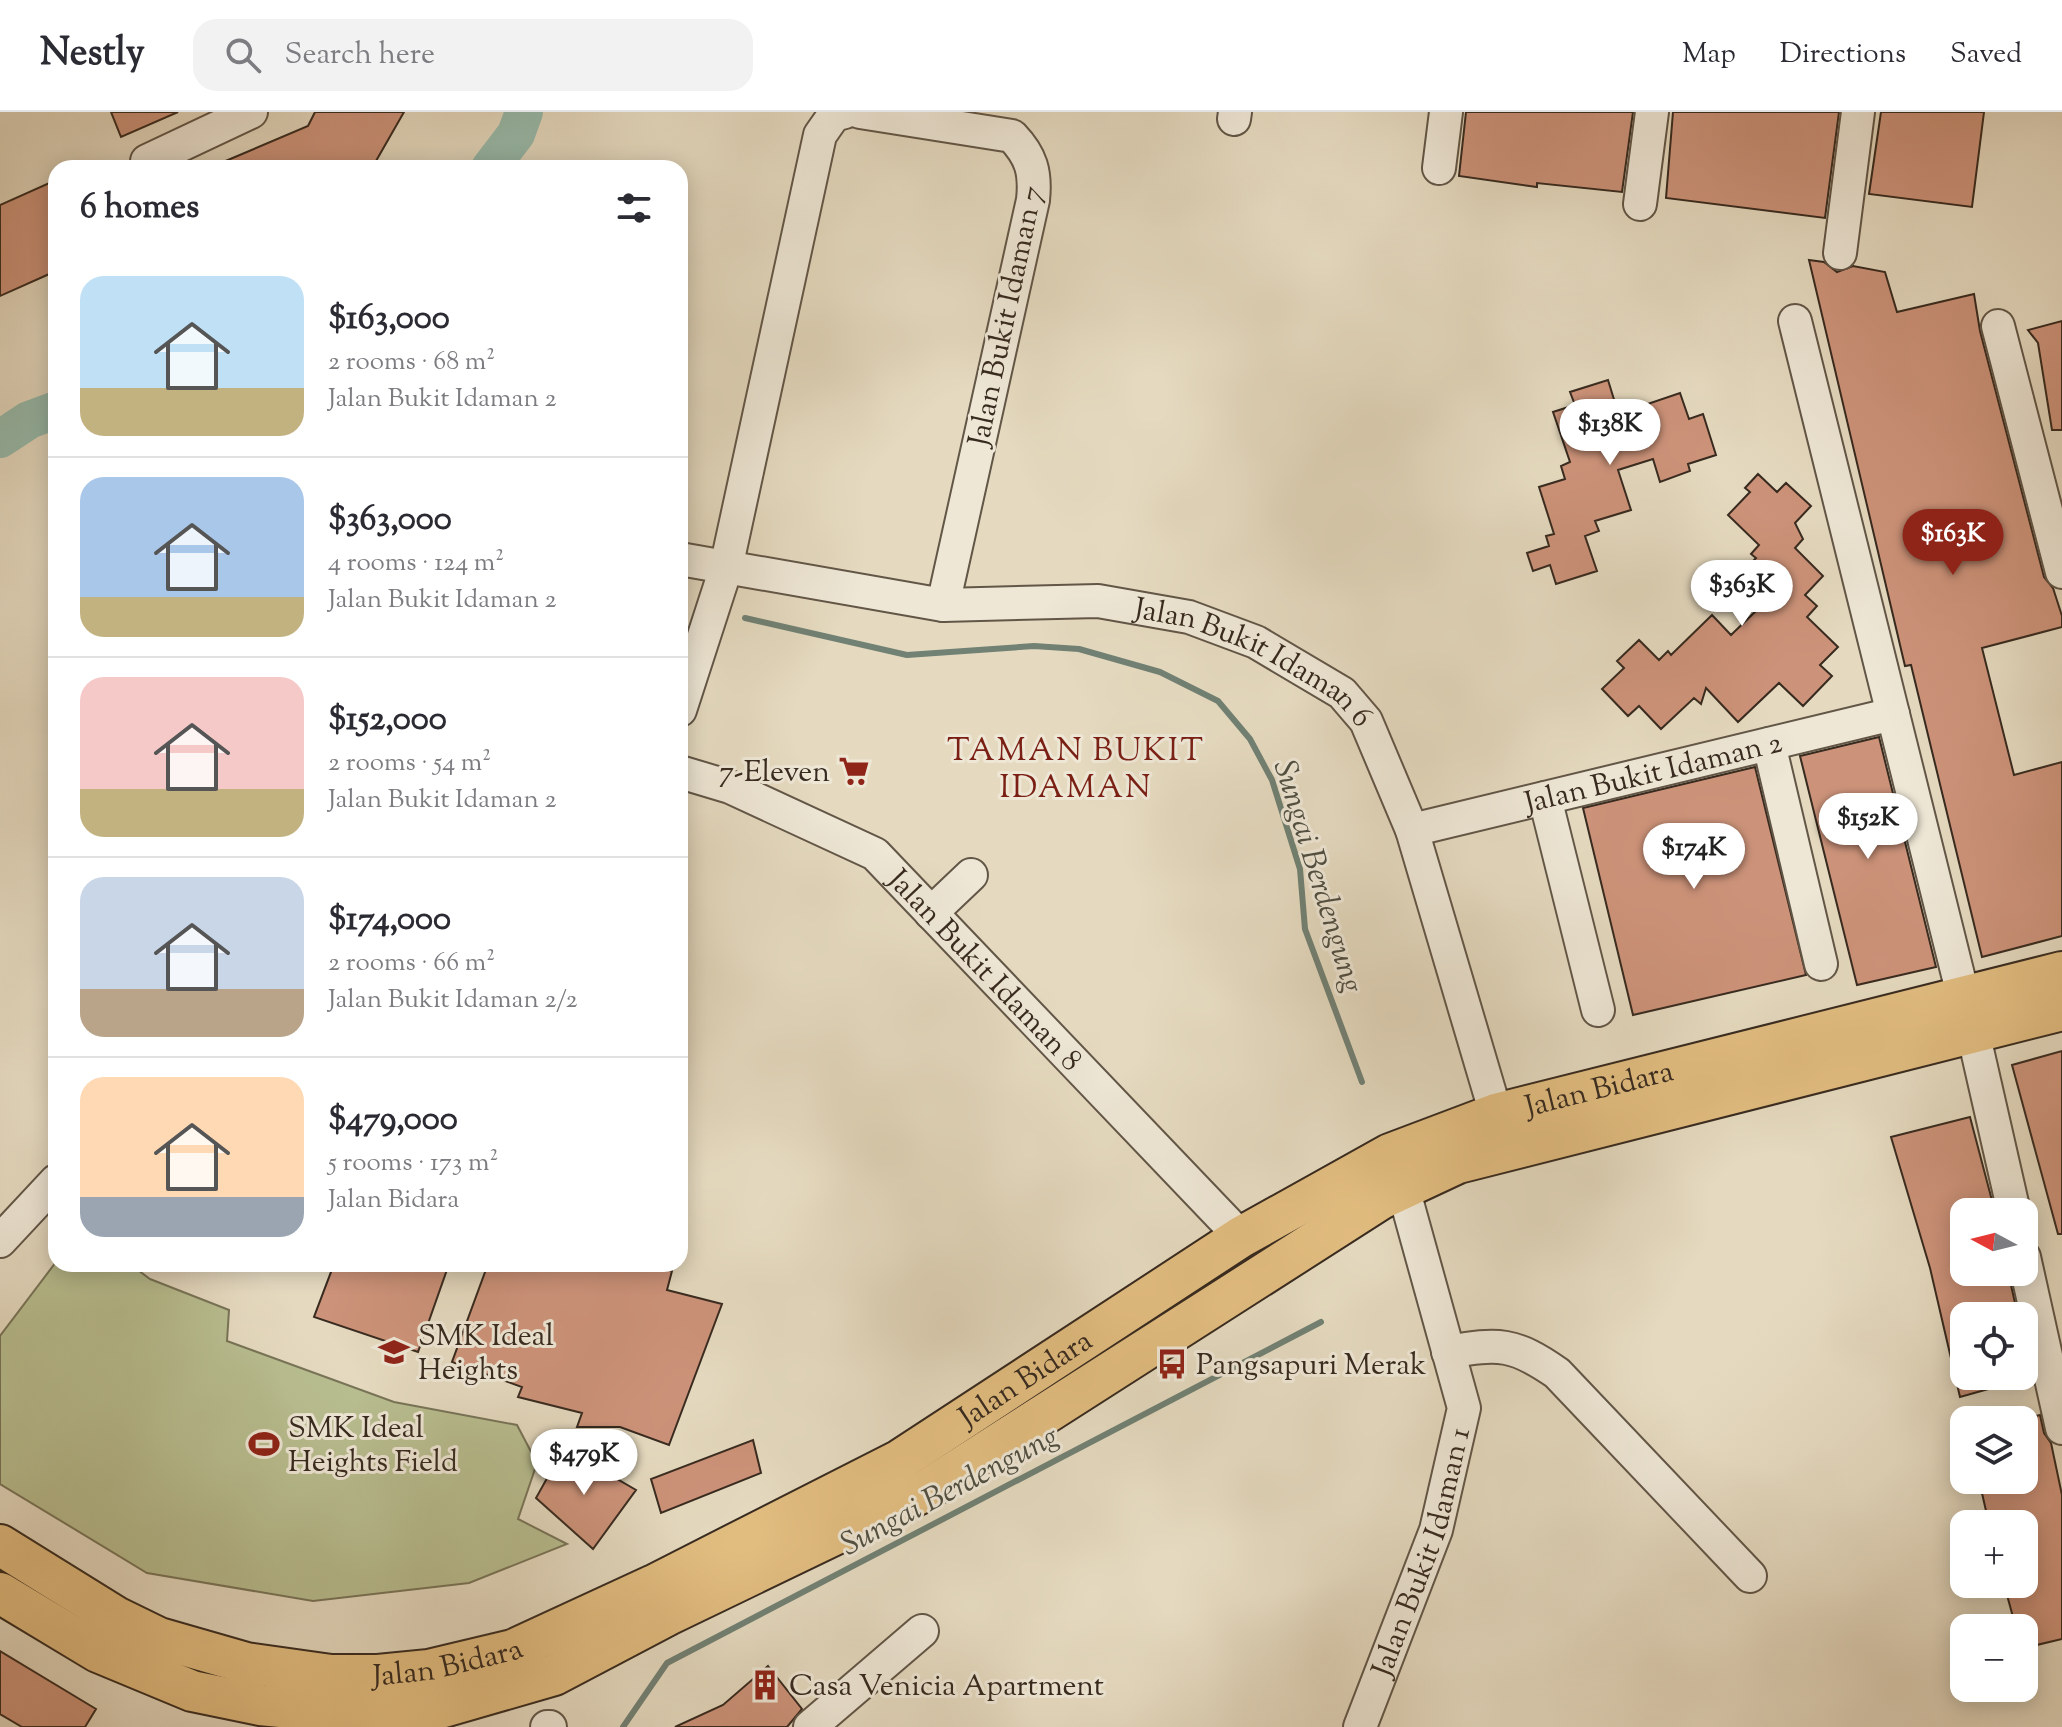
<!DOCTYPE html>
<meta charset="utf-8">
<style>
:root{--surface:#fff;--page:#f2f2f3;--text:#2b2b33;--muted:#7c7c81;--line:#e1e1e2;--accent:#8f2418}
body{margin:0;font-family:"Sorts Mill Goudy",serif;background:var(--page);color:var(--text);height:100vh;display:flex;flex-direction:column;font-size:30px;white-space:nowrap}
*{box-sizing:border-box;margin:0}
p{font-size:26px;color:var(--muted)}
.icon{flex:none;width:44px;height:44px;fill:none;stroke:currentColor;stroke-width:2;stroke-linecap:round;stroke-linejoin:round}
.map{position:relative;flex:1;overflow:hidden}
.panel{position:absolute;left:48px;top:48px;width:640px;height:1112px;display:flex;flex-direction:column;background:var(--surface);border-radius:24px;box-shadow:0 4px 20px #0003}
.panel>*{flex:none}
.needle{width:52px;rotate:277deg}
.controls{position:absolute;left:1950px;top:1086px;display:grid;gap:16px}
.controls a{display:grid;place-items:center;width:88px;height:88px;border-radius:16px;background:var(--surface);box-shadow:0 4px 20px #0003;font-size:40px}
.price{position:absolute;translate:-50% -68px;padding:0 18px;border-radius:28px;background:#fff;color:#222;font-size:26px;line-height:52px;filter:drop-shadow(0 2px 4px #0008)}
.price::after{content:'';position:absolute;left:50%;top:48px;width:24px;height:18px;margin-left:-12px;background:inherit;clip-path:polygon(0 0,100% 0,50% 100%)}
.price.selected{background:var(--accent);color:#fff}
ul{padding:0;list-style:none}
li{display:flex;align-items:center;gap:24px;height:200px;padding:0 32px}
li+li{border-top:2px solid var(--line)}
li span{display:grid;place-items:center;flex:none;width:224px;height:160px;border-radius:24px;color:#555}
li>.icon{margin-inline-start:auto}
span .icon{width:96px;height:96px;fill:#fffc;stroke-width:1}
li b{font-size:34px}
h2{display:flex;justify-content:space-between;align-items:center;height:96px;padding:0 32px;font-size:34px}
header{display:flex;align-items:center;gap:48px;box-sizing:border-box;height:112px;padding:0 40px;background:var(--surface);border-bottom:2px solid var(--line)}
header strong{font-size:38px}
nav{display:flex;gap:44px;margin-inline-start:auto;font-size:28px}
.search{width:560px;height:72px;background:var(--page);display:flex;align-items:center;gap:20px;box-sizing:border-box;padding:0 28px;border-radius:24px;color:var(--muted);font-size:30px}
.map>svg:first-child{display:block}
.green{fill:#b8be90;stroke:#787458;stroke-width:2}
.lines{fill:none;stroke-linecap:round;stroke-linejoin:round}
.stream{stroke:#718174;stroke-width:6}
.river{stroke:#97bbac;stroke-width:38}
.building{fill:#cd937a;stroke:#372a1f;stroke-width:2}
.minor-casing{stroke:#625647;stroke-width:36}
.major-casing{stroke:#372a1f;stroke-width:44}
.minor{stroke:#eee7d6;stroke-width:32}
.major{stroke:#e2bd80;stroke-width:40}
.labels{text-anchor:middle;stroke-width:6;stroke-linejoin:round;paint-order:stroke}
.street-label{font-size:30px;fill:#372a1f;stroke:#eee7d6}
.poi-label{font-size:30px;fill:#372a1f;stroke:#eee7d6;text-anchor:start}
.neighbourhood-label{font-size:32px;letter-spacing:2px;fill:#7a1f14;stroke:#eee7d6}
.water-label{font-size:32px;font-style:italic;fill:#4f4e42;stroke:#eee7d6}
</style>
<header>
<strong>Nestly</strong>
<div class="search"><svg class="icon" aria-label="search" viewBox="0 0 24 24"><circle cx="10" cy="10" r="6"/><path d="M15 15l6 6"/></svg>Search here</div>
<nav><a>Map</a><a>Directions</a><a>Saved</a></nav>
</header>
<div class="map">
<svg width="2062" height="1615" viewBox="0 0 2062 1615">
<rect width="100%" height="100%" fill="#e5dac0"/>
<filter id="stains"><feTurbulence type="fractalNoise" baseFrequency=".0025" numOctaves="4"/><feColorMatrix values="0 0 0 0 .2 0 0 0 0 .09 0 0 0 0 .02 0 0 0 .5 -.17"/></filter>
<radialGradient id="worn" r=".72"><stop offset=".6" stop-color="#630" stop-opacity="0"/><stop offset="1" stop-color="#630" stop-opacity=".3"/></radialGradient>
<path class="green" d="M56 1150 130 1152 150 1167 229 1198 227 1229 394 1290 517 1313 537 1351 518 1407 567 1432 469 1471 313 1489 147 1461 0 1372V1224Z"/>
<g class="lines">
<path class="stream" d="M745 506 907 543 1034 534 1079 537 1160 560 1218 589 1250 627 1272 668 1300 757 1305 817 1362 970
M623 1615 667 1551 1321 1210"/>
<path class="river" d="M490 56 516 22 524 0
M0 327 29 308 56 298"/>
</g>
<path class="building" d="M111 0H178L121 25Z
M315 0H404L372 56H209L308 14Z
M1466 0H1633L1622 80 1537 71V75L1459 64Z
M1673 0H1839L1825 106 1666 86Z
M1881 0H1984L1972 95 1869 82Z
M56 68V159L0 184V93Z
M1809 148 1824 150 1837 160 1853 154 1885 160 1897 200 1974 182 1980 219 2044 465 2053 476 2062 504V515L1982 536 2014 663 2062 650V824L1982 845 1911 553 1905 554Z
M2062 209V318H2052L2038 231 2028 218Z
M1608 268 1616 294 1630 289 1633 297 1680 281 1689 307 1703 302 1716 343 1688 352 1690 359 1660 370 1653 347 1618 358 1631 398 1595 409 1599 419 1585 424 1597 459 1556 472 1550 453 1533 459 1527 441 1549 434 1546 424 1554 422 1539 375 1565 367 1561 354 1570 350 1553 300 1575 293 1570 280Z
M1758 362 1777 380 1786 371 1811 394 1795 411 1803 427 1795 436 1823 464 1805 483 1817 494 1807 505 1838 535 1820 553 1832 564 1803 594 1779 571 1738 610 1706 576 1701 592 1694 586 1661 617 1639 594 1628 604 1602 577 1624 556 1617 549 1639 528 1659 548 1668 539 1671 543 1712 503 1731 523 1758 497 1731 472 1756 446 1751 442 1759 433 1728 403 1750 380 1745 376Z
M1879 625 1936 855 1857 873 1800 644Z
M1755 655 1806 863 1633 903 1583 696Z
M2062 939V1122H2058L2012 953Z
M1970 1005 1995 1100H1964V1160H2008L2018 1204H1964V1264H2016L2017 1269 1960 1285 1930 1156 1891 1025Z
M334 1152H449L418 1240 314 1205Z
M488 1152H650L672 1159 667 1178 722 1192 669 1333 620 1315H577L582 1301 518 1285 522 1275 452 1250Z
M2040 1303 2044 1321 2051 1331 2062 1383V1527L2024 1536V1516H2016L2004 1472H2024V1412H1989L1979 1368H2024V1307Z
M753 1328 761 1361 661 1401 651 1367Z
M564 1336 636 1378 593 1437 536 1386Z
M0 1539 96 1597 85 1615H22L0 1602Z
M768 1554 802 1597 787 1615H675L723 1593Z"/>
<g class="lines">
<g class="minor-casing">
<g id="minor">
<path d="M860 0 1012 24C1031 44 1036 60 1033 88L943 493"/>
<path d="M1234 7 1235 0"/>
<path d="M147 49 251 0"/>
<path d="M1439 56 1446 0"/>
<path d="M1640 92 1652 0"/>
<path d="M1840 141 1858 0"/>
<path d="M1795 209 1963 883"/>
<path d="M1998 214 2062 460"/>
<path id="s1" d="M680 447 943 493 1098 489 1189 505 1256 530 1342 581 1366 609 1412 718 1496 1002"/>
<path d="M680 598 726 456 820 23 834 3 845 0"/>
<path d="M1769 632 1821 852"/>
<path id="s2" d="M680 660 730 675 875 742 1241 1125"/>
<path d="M1545 686 1598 898"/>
<path id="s3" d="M1412 718 1893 602"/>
<path d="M931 801 971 763"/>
<path d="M1973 920 2014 1100"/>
<path d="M0 1129 56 1069"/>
<path d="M2024 1145 2062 1316"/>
<path d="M1448 1240C1499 1231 1514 1231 1557 1261L1750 1464"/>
<path d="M547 1615H550"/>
<path d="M810 1615 922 1519"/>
<path id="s4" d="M1360 1615 1436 1418 1464 1296 1403 1076"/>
</g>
</g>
<g class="major-casing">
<g id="major">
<path id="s5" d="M0 1433 116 1505 159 1526 246 1551 331 1563H378L429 1558 513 1538 654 1473 900 1348 1241 1125 1390 1042 1496 1002 2062 860"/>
<path d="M0 1481 98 1540 192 1579 260 1593 341 1601 440 1596 554 1563 668 1503 923 1380 1381 1087 1458 1051 2062 898"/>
</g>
</g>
<use href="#minor" class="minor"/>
<use href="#major" class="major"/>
</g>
<defs>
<g id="supermarket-bare" transform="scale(2.4)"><path d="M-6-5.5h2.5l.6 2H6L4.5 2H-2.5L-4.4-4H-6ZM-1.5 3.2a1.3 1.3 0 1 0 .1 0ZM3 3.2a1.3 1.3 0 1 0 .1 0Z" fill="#8f2418" stroke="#eee7d6" stroke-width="2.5" paint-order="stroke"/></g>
<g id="school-bare" transform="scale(2.4)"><path d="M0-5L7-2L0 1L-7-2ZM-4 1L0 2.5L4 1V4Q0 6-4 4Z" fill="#8f2418" stroke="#eee7d6" stroke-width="2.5" paint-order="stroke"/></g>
<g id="bus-bare" transform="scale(2.4)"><path d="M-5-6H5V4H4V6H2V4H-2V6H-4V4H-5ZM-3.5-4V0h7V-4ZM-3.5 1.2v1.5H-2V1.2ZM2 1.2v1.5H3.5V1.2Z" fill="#8f2418" stroke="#eee7d6" stroke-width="2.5" paint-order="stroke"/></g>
<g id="stadium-bare" transform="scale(2.4)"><path d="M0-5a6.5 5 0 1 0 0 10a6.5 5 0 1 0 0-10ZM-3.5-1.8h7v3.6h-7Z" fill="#8f2418" stroke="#eee7d6" stroke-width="2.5" paint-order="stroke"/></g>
<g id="building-bare" transform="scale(2.4)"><path d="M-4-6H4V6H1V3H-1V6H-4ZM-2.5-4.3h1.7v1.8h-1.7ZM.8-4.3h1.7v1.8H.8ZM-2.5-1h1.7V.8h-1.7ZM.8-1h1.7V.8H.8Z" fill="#8f2418" stroke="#eee7d6" stroke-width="2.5" paint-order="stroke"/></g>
</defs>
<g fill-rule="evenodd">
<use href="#supermarket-bare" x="854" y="659"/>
<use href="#school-bare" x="394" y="1240"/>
<use href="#bus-bare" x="1172" y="1252"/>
<use href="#stadium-bare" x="264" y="1332"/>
<use href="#building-bare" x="765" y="1573"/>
</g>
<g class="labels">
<g class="street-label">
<text transform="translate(1005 204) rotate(-78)" y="10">Jalan Bukit Idaman 7</text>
<text dy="10" stroke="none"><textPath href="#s1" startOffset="592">Jalan Bukit Idaman 6</textPath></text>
<text dy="10" stroke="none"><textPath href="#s3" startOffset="248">Jalan Bukit Idaman 2</textPath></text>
<text dy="10" stroke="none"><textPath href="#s2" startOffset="372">Jalan Bukit Idaman 8</textPath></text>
<text dy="10" stroke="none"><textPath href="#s5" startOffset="1774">Jalan Bidara</textPath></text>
<text dy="10" stroke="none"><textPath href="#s5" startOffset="1126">Jalan Bidara</textPath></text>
<text dy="10" stroke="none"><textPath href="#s4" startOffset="186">Jalan Bukit Idaman 1</textPath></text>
<text dy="10" stroke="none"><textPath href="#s5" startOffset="478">Jalan Bidara</textPath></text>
</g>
<g class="poi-label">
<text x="830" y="669" text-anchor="end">7-Eleven</text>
<text x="418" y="1233">SMK Ideal<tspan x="418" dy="34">Heights</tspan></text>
<text x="1196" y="1262">Pangsapuri Merak</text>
<text x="288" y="1325">SMK Ideal<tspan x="288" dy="34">Heights Field</tspan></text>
<text x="789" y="1583">Casa Venicia Apartment</text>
</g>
<g class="neighbourhood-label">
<text x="1076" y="648">TAMAN BUKIT<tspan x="1076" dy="37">IDAMAN</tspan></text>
</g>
<g class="water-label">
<text transform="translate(1320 764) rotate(73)" y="11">Sungai Berdengung</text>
<text transform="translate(949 1377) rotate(-28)" y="11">Sungai Berdengung</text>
</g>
</g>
<rect width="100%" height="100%" filter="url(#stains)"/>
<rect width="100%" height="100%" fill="url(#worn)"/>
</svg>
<div class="controls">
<a><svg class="needle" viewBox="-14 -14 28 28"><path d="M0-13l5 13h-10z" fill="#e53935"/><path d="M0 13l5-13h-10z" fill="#7c7c81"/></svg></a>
<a><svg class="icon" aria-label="locate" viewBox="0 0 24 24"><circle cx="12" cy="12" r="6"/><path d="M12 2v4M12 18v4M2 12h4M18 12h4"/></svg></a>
<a><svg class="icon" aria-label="layers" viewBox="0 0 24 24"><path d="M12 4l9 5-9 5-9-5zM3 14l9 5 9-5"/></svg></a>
<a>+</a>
<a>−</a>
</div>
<b class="price" style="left:1610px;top:355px">$138K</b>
<b class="price selected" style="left:1953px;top:465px">$163K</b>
<b class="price" style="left:1742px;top:516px">$363K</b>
<b class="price" style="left:1868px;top:749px">$152K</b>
<b class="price" style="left:1694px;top:779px">$174K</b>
<b class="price" style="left:584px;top:1385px">$479K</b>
<section class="panel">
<h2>6 homes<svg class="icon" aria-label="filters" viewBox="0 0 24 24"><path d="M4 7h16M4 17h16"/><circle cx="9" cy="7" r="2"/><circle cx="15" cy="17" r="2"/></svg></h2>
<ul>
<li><span style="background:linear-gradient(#bfe0f5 70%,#c2b280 0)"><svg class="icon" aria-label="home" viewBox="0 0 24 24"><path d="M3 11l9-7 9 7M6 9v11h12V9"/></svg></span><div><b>$163,000</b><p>2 rooms · 68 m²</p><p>Jalan Bukit Idaman 2</p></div></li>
<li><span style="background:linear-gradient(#a9c7e8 75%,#c2b280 0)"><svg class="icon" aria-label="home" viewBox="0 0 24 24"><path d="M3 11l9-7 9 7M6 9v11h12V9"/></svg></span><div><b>$363,000</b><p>4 rooms · 124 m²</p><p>Jalan Bukit Idaman 2</p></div></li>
<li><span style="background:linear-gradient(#f6c9c9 70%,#c2b280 0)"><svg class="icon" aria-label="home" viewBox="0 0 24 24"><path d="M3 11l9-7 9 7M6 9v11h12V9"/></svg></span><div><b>$152,000</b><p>2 rooms · 54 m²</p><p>Jalan Bukit Idaman 2</p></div></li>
<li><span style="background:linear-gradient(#c9d6e8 70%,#b9a48a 0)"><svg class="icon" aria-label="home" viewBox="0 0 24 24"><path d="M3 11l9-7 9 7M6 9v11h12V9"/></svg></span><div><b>$174,000</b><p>2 rooms · 66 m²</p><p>Jalan Bukit Idaman 2/2</p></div></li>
<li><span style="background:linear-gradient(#ffd9b3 75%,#9aa5b1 0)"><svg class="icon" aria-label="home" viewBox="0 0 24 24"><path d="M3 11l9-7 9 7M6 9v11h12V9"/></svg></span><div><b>$479,000</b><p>5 rooms · 173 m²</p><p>Jalan Bidara</p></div></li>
</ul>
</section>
</div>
